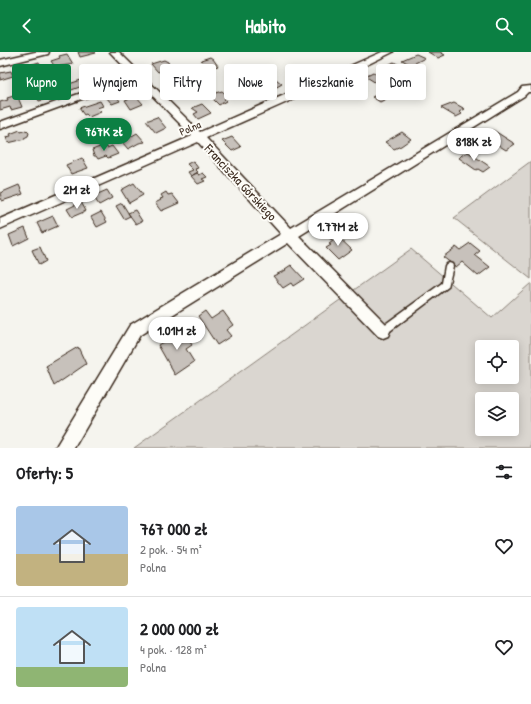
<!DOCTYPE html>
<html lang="pl">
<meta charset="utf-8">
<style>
:root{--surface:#fff;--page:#f2f2f2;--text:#202124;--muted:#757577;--line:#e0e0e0;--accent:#0b8043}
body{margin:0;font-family:"Patrick Hand",sans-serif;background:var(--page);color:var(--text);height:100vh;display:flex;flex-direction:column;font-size:15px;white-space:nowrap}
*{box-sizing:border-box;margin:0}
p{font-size:13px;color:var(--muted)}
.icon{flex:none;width:22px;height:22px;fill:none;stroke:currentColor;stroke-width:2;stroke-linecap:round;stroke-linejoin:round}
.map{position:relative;height:396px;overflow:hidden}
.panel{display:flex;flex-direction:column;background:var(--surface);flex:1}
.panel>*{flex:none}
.hud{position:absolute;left:12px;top:12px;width:507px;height:36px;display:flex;gap:8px}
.controls{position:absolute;left:475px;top:288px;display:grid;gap:8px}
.controls a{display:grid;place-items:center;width:44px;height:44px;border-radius:4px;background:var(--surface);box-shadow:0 2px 10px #0003;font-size:20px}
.price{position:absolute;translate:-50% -34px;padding:0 9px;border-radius:14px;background:#fff;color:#222;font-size:13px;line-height:26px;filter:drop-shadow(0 1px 2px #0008)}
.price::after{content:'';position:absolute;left:50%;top:24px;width:12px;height:9px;margin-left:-6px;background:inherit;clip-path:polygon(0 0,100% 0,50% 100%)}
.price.current{background:var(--accent);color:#fff}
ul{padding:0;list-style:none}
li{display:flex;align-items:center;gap:12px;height:100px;padding:0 16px}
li+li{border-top:1px solid var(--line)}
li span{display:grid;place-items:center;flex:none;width:112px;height:80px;border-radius:4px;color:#555}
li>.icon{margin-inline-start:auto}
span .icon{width:48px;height:48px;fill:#fffc;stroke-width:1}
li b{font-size:17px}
h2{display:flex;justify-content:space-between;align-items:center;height:48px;padding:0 16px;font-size:17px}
.tag{padding:0 14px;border-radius:4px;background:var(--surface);box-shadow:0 2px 10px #0003;font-size:14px;line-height:36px}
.tag.current{background:var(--accent);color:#fff}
header{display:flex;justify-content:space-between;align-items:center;height:52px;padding:0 16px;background:var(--accent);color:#fff;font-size:18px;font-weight:700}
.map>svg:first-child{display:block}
.green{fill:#dad6d0;stroke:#8a8077;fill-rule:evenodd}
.building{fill:#c7c1bb;stroke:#3b2a1e}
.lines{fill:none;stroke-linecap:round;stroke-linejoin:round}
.service-casing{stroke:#3b2a1e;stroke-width:3}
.minor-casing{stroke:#3b2a1e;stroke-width:3}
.service{fill:#fdfcf7;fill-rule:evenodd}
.minor{fill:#fdfcf7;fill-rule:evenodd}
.labels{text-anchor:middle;stroke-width:4;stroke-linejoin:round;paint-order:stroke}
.far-street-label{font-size:11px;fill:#3b2a1e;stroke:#fdfcf7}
.street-label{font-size:13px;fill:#3b2a1e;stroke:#fdfcf7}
</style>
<header><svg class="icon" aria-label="back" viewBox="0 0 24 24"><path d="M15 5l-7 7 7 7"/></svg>Habito<svg class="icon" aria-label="search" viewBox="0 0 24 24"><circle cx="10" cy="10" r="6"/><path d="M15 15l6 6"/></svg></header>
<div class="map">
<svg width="531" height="396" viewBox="0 0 531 396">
<rect width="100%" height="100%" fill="#f5f4ee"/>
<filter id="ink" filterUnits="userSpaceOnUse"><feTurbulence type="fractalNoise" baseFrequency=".025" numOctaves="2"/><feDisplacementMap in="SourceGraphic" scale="8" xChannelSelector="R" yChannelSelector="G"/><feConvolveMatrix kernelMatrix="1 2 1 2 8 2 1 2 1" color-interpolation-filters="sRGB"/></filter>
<g filter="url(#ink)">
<path class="green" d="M531 109V227L454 166Z
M411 197 492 266 531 231V396H134ZM482 295H512V325H482ZM482 347H512V377H482Z"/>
<path class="building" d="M78 0H95L96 1 80 5Z
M428 0H440L445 3 438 6Z
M67 2 73 12 55 15 51 9 60 6 59 4Z
M416 2 425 6 411 13 402 8Z
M210 5 213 7 218 14 209 17 201 8Z
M164 8 168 10 169 12 164 14 167 17 158 20 151 12Z
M39 10 41 14 35 16 36 19 26 21 23 15Z
M394 10 412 21 406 24 403 22 399 24 387 17 392 15 388 13Z
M107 14 113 20 111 21 115 24 103 28 100 25 95 26 89 19Z
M11 19 13 24 0 28V21Z
M373 20 384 27 376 31 365 24Z
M293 22 295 23 299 22 304 25 294 30 287 24Z
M276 27 282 32 275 36 269 37 263 31Z
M81 28 85 33 69 39V36H66V33Z
M351 31 362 38 352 43 341 35Z
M51 37 54 45 39 49 36 43 41 41 40 40Z
M222 39 229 45 224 47 226 49 219 53 209 43Z
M115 42 120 49 112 52 106 45Z
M378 42 386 47 380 50 372 45Z
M17 43 22 55 11 58 10 55 0 58V50L8 48 7 46Z
M136 44 143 52 131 57 125 48Z
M100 49 103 54 97 56 101 60 89 65 86 62 84 63 79 56Z
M454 51 465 57 460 60 462 62 456 65 441 56Z
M202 52 211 61 198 67 194 62 198 60 192 56Z
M157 65 166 76 156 81 146 69Z
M113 72 118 78 113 80 108 74Z
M20 78 21 80 26 78 29 81 28 84 24 86 25 87 8 91 6 85 11 84 10 82Z
M493 78 515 92 506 98 490 88 495 85 488 82Z
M402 80 411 87 401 94 394 97 385 90Z
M137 81 145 90 139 91 128 97 122 90Z
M232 85 241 95 232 99 222 89Z
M105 93 107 96 112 94 118 102 108 106 106 104 98 107 96 104H94L92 98Z
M468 100 486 112 490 115 483 120 478 117 476 118 459 106 462 103Z
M82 106 88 116 71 122 66 113Z
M193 109 198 116 195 117 198 120 191 124 188 120 193 118 187 112Z
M197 121 199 123 203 121 207 125 202 127 205 129 198 132 191 124Z
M134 131 143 143 129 151 121 138Z
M19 133 23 142 2 149 0 141Z
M107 138 112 146 99 153 93 144Z
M166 140 168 143 172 142 179 151 161 159 155 151 161 148 160 147 163 146 161 143Z
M81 150 86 159 72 165 67 157Z
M122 151 130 164 124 167 116 154Z
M135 158 142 169 136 172 128 161Z
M101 160 107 170 97 175 91 165Z
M53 164 58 174 42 181 37 171Z
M25 176 29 186 13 194 9 183Z
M333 180 352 198 338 208 326 196 331 193 329 192 333 189 327 184Z
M470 191 480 199 475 203 490 215 478 224 462 210 456 215 443 205 456 195 460 198Z
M40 195 46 209 39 213 32 198Z
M291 213 304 227 293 234 291 231 283 236 273 224 286 218 285 217Z
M205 259 211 267 223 259 233 273 226 278 231 284 217 293 198 264Z
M181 275 192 293 186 297 194 310 175 323 158 293 174 283 173 280Z
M78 295 86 312 54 334 46 314Z"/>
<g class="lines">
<g class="service-casing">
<path id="service" d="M449 211 452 212 453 214 448 235 386 282 383 283 380 282 379 279 380 276 442 231 445 214 446 212Z"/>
</g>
<g class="minor-casing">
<path id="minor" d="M35 0H49L48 2 0 14V8Z
M110 0H119L200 80 382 0H393L330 31 206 86 291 176 518 40 522 35 531 34V40H528L524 44 299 184 388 274 390 279 388 284 383 286 378 284 288 191 140 283 74 396H55L130 273 281 182 198 90 0 177V167L192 84 136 27 0 77V70L132 23Z"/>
</g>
<use href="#service" class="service"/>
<use href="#minor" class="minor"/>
</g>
</g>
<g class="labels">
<g class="far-street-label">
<text transform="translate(190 76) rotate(-24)" y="4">Polna</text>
</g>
<g class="street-label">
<text transform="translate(241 130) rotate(47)" y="5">Franciszka Górskiego</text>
</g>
</g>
</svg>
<div class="controls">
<a><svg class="icon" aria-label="locate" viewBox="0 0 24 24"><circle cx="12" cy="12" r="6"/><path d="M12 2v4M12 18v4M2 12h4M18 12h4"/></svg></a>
<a><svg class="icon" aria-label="layers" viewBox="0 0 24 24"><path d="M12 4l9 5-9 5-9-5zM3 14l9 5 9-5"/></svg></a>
</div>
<b class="price current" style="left:104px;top:100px">767K zł</b>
<b class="price" style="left:474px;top:110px">818K zł</b>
<b class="price" style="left:77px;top:158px">2M zł</b>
<b class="price" style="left:338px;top:195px">1.77M zł</b>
<b class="price" style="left:177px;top:299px">1.01M zł</b>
<div class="hud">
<a class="tag current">Kupno</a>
<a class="tag">Wynajem</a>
<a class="tag">Filtry</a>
<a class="tag">Nowe</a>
<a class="tag">Mieszkanie</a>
<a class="tag">Dom</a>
</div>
</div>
<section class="panel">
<h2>Oferty: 5<svg class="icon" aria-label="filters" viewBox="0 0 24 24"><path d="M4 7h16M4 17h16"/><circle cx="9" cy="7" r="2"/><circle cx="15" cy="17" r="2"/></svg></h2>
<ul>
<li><span style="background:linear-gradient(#a9c7e8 60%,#c2b280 0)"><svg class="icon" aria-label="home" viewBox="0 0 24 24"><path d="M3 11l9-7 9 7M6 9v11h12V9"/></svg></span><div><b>767 000 zł</b><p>2 pok. · 54 m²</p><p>Polna</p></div><svg class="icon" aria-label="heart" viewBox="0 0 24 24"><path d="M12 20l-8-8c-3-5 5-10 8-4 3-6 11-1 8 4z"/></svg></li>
<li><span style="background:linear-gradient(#bfe0f5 75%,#8fb573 0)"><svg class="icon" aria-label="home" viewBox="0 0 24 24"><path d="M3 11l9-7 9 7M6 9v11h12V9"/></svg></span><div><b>2 000 000 zł</b><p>4 pok. · 128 m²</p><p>Polna</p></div><svg class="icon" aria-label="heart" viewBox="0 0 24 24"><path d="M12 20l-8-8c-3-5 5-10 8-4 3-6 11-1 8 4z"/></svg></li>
</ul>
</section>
